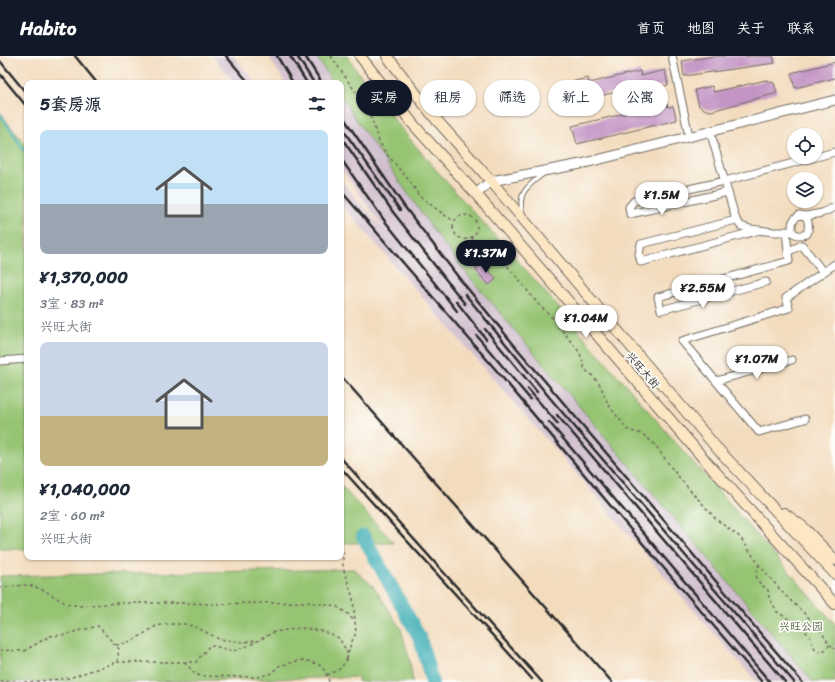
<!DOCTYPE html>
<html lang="zh">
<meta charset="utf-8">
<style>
:root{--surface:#fff;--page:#f2f2f3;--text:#1f2937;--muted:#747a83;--accent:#111827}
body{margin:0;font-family:Sriracha,"LXGW WenKai TC",sans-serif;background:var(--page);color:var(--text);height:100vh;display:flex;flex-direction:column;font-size:15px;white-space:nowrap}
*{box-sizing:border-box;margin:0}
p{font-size:13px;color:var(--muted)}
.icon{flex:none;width:22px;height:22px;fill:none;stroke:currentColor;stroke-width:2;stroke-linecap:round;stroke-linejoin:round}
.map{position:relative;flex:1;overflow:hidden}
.side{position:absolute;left:24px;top:24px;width:320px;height:480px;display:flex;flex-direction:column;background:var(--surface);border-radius:8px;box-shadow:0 1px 3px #0004}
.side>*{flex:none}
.banner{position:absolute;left:356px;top:24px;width:380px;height:36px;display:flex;gap:8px}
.tools{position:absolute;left:787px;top:72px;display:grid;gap:8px}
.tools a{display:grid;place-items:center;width:36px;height:36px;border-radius:50%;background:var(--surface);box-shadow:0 1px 3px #0004;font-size:20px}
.price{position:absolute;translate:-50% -34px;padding:0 9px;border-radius:14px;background:#fff;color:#222;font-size:13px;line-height:26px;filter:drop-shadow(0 1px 2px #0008)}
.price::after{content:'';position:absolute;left:50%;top:24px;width:12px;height:9px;margin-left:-6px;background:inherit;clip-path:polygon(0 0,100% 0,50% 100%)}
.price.active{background:var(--accent);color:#fff}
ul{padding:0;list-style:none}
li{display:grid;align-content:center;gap:8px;height:212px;padding:0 16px}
li span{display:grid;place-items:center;height:124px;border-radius:8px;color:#555}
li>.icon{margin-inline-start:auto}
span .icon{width:72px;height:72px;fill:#fffc;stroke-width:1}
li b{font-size:17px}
h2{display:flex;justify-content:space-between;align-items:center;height:48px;padding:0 16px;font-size:17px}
.tag{padding:0 14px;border-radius:18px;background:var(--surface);box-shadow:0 1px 3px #0004;font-size:14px;line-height:36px}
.tag.active{background:var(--accent);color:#fff}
header{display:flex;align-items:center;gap:24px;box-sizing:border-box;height:56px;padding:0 20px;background:var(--accent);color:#fff}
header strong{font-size:19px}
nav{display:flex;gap:22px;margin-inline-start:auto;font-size:14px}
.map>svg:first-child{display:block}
.industrial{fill:#d0bdce}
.green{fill:#96c473;stroke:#60784f}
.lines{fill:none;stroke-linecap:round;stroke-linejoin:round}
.stream{stroke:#3daeb6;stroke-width:2.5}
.river{stroke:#3daeb6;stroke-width:14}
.building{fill:#c394c4}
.service-casing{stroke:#71695e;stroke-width:5.5}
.minor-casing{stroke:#71695e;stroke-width:9}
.tertiary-casing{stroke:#71695e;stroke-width:11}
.secondary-casing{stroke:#71695e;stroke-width:12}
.path{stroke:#71695e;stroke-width:1.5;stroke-dasharray:3 3;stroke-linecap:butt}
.service{stroke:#fff;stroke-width:3.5}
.minor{stroke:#fff;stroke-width:7}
.tertiary{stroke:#fff;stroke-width:9}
.secondary{stroke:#fce6c4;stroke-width:10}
.rail{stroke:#2b2b2b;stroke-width:2.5}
.labels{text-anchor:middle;stroke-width:3.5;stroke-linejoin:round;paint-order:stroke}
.street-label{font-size:11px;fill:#2b2b2b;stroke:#fdfcf7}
.park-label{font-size:11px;fill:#506144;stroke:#fdfcf7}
</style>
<header>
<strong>Habito</strong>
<nav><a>首页</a><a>地图</a><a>关于</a><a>联系</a></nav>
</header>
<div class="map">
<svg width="835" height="626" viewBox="0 0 835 626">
<rect width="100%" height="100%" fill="#fdfcf7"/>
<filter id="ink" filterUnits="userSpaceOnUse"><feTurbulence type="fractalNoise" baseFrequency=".025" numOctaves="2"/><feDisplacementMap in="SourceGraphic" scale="8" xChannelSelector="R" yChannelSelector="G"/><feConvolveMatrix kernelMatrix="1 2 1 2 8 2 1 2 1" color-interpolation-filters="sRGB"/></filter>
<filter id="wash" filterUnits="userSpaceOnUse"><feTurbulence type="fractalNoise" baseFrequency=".012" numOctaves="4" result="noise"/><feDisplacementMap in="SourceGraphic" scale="16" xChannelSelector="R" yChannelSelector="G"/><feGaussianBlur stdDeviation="0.9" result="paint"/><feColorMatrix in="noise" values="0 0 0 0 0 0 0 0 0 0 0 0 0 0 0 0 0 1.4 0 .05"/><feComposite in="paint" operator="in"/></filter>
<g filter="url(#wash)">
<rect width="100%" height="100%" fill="#f3dcbe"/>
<path class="industrial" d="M212 0H233L256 27H235Z
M269 0H316L333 27H285Z
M341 40 355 62 436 178 467 218 813 626H757L701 563 594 438 341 148V125L386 176 341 112Z"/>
<path class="green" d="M316 0H347C401 80 469 150 533 222 633 338 734 453 835 568V626H813L467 218 436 178 355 62 341 40V27H333Z
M0 58 27 90V493H0Z
M341 430 394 487H341Z
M354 513 375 532 401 573 409 602 413 626H359L357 621 137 626H0V520Z"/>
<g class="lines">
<path class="stream" d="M0 57 27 99"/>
<path class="river" d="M363 480 420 582 432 626"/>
</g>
<g id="blocks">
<path class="building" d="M715 0H773L775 7 684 20 682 5Z
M835 6V22L795 32 791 17Z
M665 14 668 29 643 34 642 30 591 42 590 37 565 43 562 28 588 22 589 27 640 15 641 20Z
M766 24 774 27 777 37 711 55 706 54 699 50 695 34 712 30 714 36Z
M667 48 668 51 673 50 677 64 577 88 572 70 627 57 626 54 636 52 637 56Z
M483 207 496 223 489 229 475 213Z"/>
</g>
</g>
<g filter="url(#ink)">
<use href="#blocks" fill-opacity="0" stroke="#71695e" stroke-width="1"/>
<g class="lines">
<g class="service-casing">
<path id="service" d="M523 158C516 137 529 129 543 118"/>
</g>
<g class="minor-casing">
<path id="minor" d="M672 0 689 80
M710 75 736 164 741 170 750 173 774 176H792C797 180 801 180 807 178 809 172 809 166 806 160L799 159C791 165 792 167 792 176
M728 136 630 158 629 151 634 145 725 125 835 96
M806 160 822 157 835 151
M736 164 641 188 639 198 641 206 760 174
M789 195 802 189 823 216
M766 226 661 254 658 241 789 205 786 175
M0 305 27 303
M716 325 792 304
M805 363 759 376 682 285 789 252 786 242 835 208"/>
</g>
<g class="tertiary-casing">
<path id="tertiary" d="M476 138 491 125 581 108 835 44"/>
</g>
<g class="secondary-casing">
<path id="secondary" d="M360 0 413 68 476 138 703 402 835 548
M387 0 434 61 491 125 715 390 835 518
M784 457 802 470 835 504"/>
</g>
<path class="path" d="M331 0 350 28 364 47 373 67 377 81 385 96 412 128 419 140 446 160 454 165
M453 171a12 12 0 1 1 24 0a12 12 0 1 1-24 0Z
M472 181 475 190 494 200 504 207 512 215 538 248 549 258 577 293 580 297 585 314 592 319 600 329 609 350 628 374 642 378 651 385 656 390 673 414 689 433 717 464 740 481 760 510 784 538 808 561 821 575 829 588 835 593
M759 508C754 522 756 525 768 534L769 542 772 546 777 556 802 571 811 582 812 588 816 594 822 596 826 593 829 589
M0 532 23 529 33 530 45 535 65 547 80 550 117 547H183L210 548 307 546 336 550 348 558 355 566
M116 589 126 587 134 584 156 570 168 568H185L198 572 219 583 242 586 255 585
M0 594 24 595 50 580 63 579 98 570 119 593 117 606 69 622 29 626 0 625
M117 606H196L210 589 233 595 250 589 274 576 301 572 322 575 339 582 347 596V602L351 587 356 577 353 542 343 511V497L341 487
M185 606 195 618 201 620 257 621 270 618 279 610 302 604 312 606 321 610 325 615 328 622 329 626
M327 619C339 614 341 614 347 602"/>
<use href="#service" class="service"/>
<use href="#minor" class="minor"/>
<use href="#tertiary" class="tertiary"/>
<use href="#secondary" class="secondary"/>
<path class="rail" d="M75 0 97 27
M226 0 249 27
M277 0 293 27
M290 0 307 27
M297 0 314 27
M305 0 322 27
M0 5 27 38
M0 18 27 51
M341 58 404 150 459 222 520 296 802 626
M341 71 400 154
M341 81 393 156 465 248
M341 103 384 164 457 255
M341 135 496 314 631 474 762 626
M465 238 550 342 794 626
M456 245 486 283
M485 273 537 336
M477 280 530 343
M341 320 612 626
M528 333 558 368
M557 359 785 626
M549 366 770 626
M341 402 542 626
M341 412 532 623"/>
</g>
</g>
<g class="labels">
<g class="street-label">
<text transform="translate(643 314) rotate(49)" y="4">兴旺大街</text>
</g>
<g class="park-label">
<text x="801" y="574">兴旺公园</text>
</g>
</g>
</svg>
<div class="tools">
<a><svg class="icon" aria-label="locate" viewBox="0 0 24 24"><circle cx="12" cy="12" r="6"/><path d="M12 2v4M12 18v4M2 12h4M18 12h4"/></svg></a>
<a><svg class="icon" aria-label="layers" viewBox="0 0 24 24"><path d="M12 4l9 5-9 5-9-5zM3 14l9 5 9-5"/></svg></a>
</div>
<b class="price" style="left:662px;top:160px">¥1.5M</b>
<b class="price active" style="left:486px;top:218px">¥1.37M</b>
<b class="price" style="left:703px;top:253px">¥2.55M</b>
<b class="price" style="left:586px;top:283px">¥1.04M</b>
<b class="price" style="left:757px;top:324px">¥1.07M</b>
<div class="banner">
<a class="tag active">买房</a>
<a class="tag">租房</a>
<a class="tag">筛选</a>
<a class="tag">新上</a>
<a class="tag">公寓</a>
</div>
<section class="side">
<h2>5套房源<svg class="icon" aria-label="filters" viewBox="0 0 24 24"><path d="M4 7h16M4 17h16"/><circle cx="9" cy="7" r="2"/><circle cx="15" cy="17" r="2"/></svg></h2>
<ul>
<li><span style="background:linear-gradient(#bfe0f5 60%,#9aa5b1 0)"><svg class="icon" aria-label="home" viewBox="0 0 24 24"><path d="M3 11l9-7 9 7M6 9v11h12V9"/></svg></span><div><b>¥1,370,000</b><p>3室 · 83 m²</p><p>兴旺大街</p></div></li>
<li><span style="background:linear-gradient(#c9d6e8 60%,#c2b280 0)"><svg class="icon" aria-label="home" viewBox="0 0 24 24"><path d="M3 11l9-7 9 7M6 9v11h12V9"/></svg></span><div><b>¥1,040,000</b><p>2室 · 60 m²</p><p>兴旺大街</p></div></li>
</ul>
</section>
</div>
